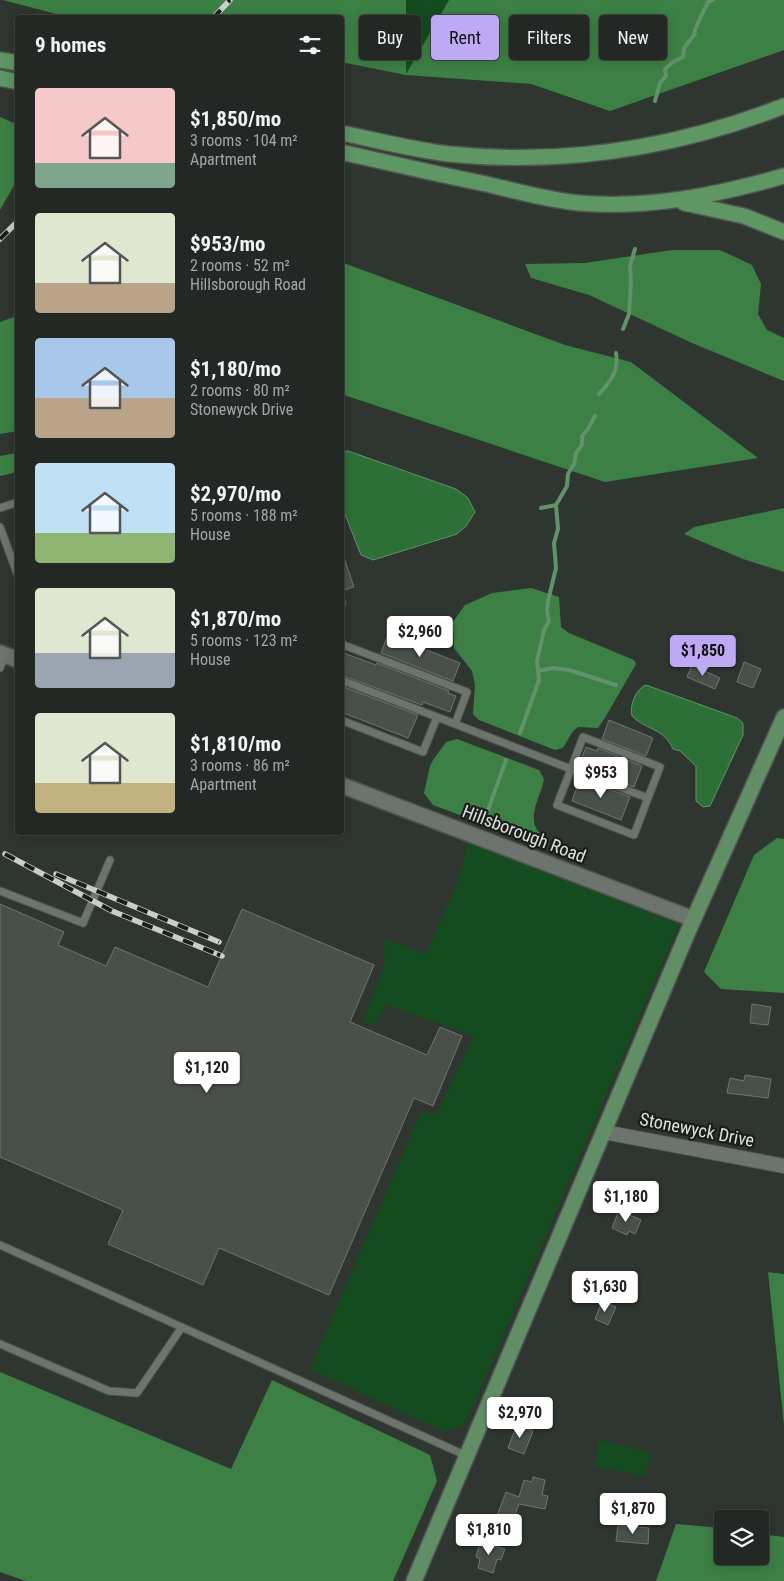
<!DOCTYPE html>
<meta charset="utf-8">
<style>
:root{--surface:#232824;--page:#2f3431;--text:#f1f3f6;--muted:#a3a6a6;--line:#404441;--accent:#bea9f5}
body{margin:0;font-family:"Roboto Condensed",sans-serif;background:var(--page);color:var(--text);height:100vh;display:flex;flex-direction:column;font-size:19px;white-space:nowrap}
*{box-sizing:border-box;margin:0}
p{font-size:16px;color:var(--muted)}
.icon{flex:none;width:28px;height:28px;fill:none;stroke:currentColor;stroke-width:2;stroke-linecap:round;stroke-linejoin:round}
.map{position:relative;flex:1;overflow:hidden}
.side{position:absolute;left:15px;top:15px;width:329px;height:820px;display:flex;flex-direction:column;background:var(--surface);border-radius:5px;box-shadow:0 2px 12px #0003,0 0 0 1px var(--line)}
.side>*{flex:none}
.top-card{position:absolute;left:359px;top:15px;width:350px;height:45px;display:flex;gap:10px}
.buttons{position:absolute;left:714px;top:1510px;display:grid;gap:10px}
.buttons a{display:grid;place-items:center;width:55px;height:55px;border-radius:5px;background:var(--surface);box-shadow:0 2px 12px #0003,0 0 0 1px var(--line);font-size:25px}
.price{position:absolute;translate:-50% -42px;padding:0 11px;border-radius:5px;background:#fff;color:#222;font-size:16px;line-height:32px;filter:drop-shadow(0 1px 2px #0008)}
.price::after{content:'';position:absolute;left:50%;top:30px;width:15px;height:11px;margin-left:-8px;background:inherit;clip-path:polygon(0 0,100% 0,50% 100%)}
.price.on{background:var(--accent);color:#111}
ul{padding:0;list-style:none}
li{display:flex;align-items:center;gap:15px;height:125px;padding:0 20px}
li span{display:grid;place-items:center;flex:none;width:140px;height:100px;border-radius:5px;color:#555}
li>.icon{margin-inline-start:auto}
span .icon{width:60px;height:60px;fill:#fffc;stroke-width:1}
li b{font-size:21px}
h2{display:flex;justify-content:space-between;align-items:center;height:60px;padding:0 20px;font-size:21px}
.pill{padding:0 18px;border-radius:5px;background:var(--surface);box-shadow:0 2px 12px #0003,0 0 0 1px var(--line);font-size:18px;line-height:45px}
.pill.on{background:var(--accent);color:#111}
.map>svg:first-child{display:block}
.green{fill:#154c1f}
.forest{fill:#3c8045}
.water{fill:#2c7037;stroke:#619269}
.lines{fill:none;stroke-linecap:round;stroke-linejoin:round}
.stream{stroke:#619269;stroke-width:4}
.building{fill:#495049;stroke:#6e766e}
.service-casing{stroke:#4e554f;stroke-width:9}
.minor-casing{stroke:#4e554f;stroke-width:16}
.tertiary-casing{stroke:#4e554f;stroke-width:18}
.primary-casing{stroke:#4e554f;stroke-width:18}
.trunk-casing{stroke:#4e554f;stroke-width:18}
.service{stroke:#6c746d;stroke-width:7}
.minor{stroke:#6c746d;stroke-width:14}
.tertiary{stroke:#6c746d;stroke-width:15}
.primary{stroke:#618e66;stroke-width:15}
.trunk{stroke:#5e9664;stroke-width:15}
.rail-casing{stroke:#cacfca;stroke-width:5.5}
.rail{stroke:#1a1d1a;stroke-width:4;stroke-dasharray:11;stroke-linecap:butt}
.labels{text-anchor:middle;stroke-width:4.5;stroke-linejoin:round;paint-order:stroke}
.street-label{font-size:18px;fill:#dde1dd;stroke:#1a1d1a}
</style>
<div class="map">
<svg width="784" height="1581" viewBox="0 0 784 1581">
<rect width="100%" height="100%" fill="#2f3630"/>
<path class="green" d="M406 0H449L406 75Z
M468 843 679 924 465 1425 444 1432 310 1369 421 1112 437 1114 474 1036 386 1005 373 1025 364 1021 384 966 385 939 426 954 456 886Z
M599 1440 651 1452 645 1476 595 1467Z"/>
<path class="forest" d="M3 0H406V74L449 0H784V50L610 111 531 84 406 75 341 62V18L68 17Z
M0 117 18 125 17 180 0 210Z
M672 250H720L752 265 761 284 758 314 767 330 784 338V381L692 343 589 295 531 278 525 264 585 263Z
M341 262 565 345 631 362 758 458 605 482 341 394Z
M17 316V431L0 434V322Z
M17 453V472L0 476V456Z
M784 508V572L743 559 684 534 694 527Z
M531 588 559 597 561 627 569 633 634 660 636 664 606 716 598 728 578 727 573 731 563 748 555 750 479 720 473 714 475 685 472 671 454 648 453 622 465 605 492 593Z
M457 739 539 770 544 779C540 800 525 817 541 835L535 843 433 805 424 793 430 766 433 760 446 742Z
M777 838 784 839V993L721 989 704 972 754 855Z
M768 1272 784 1274V1425Z
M0 1372 231 1469 272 1380 430 1455 437 1481 393 1581H26L0 1572Z
M676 1524 722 1528V1556H760V1534L784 1537V1581H656Z"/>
<path class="water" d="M348 451 456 489 468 498 475 512 466 526 457 534 373 560 361 555 341 504V452Z
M646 685 737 718 743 723V735L710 806 703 807 696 801V766L680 751 673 749C664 728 646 730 632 716 629 706 636 688 646 685Z"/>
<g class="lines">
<path class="stream" d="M655 101 660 83 666 76 665 69 673 62 683 57 684 48 694 35 696 27 708 2 713 0
M623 329 629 314 631 282 630 266 635 249
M599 394C611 381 619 371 616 353
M541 508 556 505
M538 671 553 668 569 670 616 685
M520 733 539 680 537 661 544 630 549 621 547 610 548 601 556 568 554 543 558 529 556 505 567 486 568 474 574 464 576 453 582 445V436L588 429 595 416
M487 813 506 760"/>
</g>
<path class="building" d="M341 555H343L354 587 341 591Z
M388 635 460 663 453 681 381 653Z
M341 652 376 665 377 663 449 691 448 693 456 696 450 712 423 702 422 705 341 675Z
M744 662 761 669 753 688 737 682Z
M692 665 720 678 715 689 687 677Z
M341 686 418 715 408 738 341 712Z
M609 720 653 738 646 756 602 739Z
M586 747 597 751 598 748 642 766 634 787 584 768 585 765 580 763Z
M580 778 630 797 621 820 572 801Z
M0 904 64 932 58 945 106 966 115 947 208 987 242 909 374 965 350 1022 427 1055 440 1027 462 1036 433 1106 414 1098 329 1295 219 1248 203 1285 108 1244 123 1210 0 1157Z
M752 1004 771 1007 768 1025 750 1023Z
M745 1075 771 1079 768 1098 727 1093 730 1078 744 1081Z
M619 1210 641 1220 635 1234 629 1231 627 1235 612 1228Z
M602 1301 616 1307 608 1325 595 1319Z
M517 1424 533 1431 524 1454 508 1448Z
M533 1477 545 1480 542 1495 548 1496 545 1509 519 1504 512 1522 497 1516 506 1492 519 1497 524 1480 532 1482Z
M618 1525 649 1528 648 1544 616 1541Z
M480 1542 505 1549 501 1560 497 1559 493 1573 478 1568 480 1559 476 1557Z"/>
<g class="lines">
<g class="service-casing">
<path id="service" d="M0 508 18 502
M0 527 18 576
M341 603H342
M341 644 467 692 455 724
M0 668 5 655
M341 680 437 717 423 752 341 720
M437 717 571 769 583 737 660 767 648 798
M571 769 648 798 634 835 557 805Z
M0 891 83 923 110 860
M0 1245 467 1456
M0 1344 109 1391 137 1393 182 1327"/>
</g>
<g class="minor-casing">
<path id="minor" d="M604 1132 784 1166"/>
</g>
<g class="tertiary-casing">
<path id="tertiary" d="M0 653 18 660
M341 785 693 919"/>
</g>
<g class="primary-casing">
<path id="primary" d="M414 1581 687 934 784 717"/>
</g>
<g class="trunk-casing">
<path id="trunk" d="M0 60 18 63
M0 78 18 82
M341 133C377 140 413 150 449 154 565 166 676 148 784 106
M341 152C389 163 437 174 486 184 516 191 547 200 579 203 649 209 717 195 784 176
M684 203 744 216 784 232"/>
</g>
<use href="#service" class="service"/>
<use href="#minor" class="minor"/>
<use href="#tertiary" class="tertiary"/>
<use href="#primary" class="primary"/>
<use href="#trunk" class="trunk"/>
<g class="rail-casing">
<path id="rail" d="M213 18 230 0
M0 239 18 221
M5 854 112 911 222 956 217 954
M56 874 219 942"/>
</g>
<use href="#rail" class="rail"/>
</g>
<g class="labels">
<g class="street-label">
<text transform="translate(524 834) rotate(21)" y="6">Hillsborough Road</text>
<text transform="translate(697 1130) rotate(11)" y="6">Stonewyck Drive</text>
</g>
</g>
</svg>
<div class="buttons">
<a><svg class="icon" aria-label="layers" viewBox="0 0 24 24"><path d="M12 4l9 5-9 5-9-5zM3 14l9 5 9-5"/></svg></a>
</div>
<b class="price" style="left:420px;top:658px">$2,960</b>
<b class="price on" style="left:703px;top:677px">$1,850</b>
<b class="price" style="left:601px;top:799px">$953</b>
<b class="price" style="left:207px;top:1094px">$1,120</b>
<b class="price" style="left:626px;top:1223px">$1,180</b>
<b class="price" style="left:605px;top:1313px">$1,630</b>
<b class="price" style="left:520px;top:1439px">$2,970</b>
<b class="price" style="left:633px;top:1535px">$1,870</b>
<b class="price" style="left:489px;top:1556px">$1,810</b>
<div class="top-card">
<a class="pill">Buy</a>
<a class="pill on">Rent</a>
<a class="pill">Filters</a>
<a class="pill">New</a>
</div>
<section class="side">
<h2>9 homes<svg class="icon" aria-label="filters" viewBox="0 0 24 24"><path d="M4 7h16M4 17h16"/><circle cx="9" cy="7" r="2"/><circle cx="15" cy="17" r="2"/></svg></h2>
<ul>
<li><span style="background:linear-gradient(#f6c9c9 75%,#7fa58c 0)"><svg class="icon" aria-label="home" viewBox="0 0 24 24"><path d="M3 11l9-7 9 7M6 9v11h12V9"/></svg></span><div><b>$1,850/mo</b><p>3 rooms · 104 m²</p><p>Apartment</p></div></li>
<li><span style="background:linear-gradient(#dfe7d0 70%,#b9a48a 0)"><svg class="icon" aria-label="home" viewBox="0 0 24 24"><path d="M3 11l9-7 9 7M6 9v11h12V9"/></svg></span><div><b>$953/mo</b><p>2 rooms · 52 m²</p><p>Hillsborough Road</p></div></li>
<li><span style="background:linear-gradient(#a9c7e8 60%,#b9a48a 0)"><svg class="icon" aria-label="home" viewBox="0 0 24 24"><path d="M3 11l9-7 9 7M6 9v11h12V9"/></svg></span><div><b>$1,180/mo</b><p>2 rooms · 80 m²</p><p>Stonewyck Drive</p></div></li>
<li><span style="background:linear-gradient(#bfe0f5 70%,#8fb573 0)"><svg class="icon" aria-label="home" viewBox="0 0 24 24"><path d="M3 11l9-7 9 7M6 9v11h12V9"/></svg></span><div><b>$2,970/mo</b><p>5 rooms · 188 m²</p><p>House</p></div></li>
<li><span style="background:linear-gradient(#dfe7d0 65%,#9aa5b1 0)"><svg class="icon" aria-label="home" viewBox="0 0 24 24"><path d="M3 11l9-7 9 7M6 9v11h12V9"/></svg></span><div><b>$1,870/mo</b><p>5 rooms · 123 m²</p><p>House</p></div></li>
<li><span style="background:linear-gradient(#dfe7d0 70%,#c2b280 0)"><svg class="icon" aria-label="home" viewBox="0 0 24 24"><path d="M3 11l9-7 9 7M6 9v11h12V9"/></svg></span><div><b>$1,810/mo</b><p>3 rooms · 86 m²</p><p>Apartment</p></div></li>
</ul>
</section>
</div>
